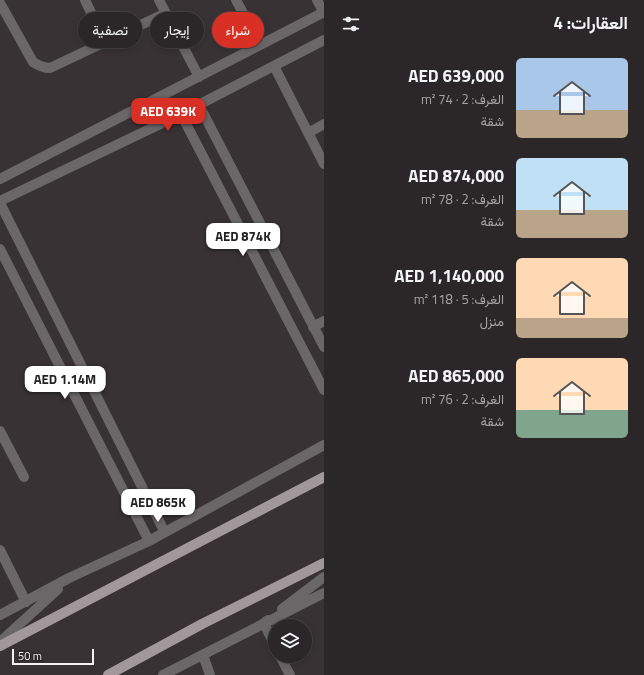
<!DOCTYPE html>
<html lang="ar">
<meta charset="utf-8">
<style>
:root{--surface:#2b2627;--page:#373233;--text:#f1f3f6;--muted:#a6a5a7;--line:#474344;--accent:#d93025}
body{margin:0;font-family:"Titillium Web",Vazirmatn,sans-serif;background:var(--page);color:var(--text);direction:rtl;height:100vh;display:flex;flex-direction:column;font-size:15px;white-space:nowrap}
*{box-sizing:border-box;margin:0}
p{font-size:13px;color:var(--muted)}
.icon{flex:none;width:22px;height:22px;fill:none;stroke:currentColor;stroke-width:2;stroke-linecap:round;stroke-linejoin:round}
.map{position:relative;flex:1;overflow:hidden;direction:ltr}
.panel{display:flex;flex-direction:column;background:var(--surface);width:320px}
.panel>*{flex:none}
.top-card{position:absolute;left:12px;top:12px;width:252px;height:36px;direction:rtl;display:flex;gap:8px}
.controls{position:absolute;left:268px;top:619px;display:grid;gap:8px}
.controls a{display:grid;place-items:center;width:44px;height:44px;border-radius:50%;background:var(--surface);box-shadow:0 2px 6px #0003,0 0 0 1px var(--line);font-size:20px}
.scale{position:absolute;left:12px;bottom:10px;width:82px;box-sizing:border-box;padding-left:4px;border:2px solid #f5f0f1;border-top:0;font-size:11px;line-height:14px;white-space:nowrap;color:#f5f0f1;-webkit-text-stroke:3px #2f282a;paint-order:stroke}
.price{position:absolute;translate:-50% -34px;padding:0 9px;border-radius:8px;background:#fff;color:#222;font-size:13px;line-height:26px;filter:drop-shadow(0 1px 2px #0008)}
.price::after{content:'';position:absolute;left:50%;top:24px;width:12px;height:9px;margin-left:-6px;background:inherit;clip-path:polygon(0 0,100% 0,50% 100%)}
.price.active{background:var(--accent);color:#fff}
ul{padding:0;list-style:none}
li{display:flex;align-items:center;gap:12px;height:100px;padding:0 16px}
li span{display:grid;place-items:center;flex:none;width:112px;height:80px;border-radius:6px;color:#555}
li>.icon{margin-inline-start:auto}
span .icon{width:48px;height:48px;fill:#fffc;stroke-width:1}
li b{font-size:17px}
h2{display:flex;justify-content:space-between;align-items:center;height:48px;padding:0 16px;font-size:17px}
.pill{padding:0 14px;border-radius:18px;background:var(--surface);box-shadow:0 2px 6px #0003,0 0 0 1px var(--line);font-size:14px;line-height:36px}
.pill.active{background:var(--accent);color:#fff}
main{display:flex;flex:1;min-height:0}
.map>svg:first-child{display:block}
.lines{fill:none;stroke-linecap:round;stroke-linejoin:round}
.minor{stroke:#6b6768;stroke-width:10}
.major{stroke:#a0989a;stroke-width:10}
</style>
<main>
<section class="panel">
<h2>العقارات: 4<svg class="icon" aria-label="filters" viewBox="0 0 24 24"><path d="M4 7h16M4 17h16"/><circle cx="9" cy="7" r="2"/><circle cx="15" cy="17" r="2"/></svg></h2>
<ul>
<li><span style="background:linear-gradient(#a9c7e8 65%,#b9a48a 0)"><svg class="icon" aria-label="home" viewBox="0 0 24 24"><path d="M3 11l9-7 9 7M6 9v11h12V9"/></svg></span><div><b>AED 639,000</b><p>الغرف: 2 · 74 m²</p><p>شقة</p></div></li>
<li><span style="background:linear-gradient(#bfe0f5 65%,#b9a48a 0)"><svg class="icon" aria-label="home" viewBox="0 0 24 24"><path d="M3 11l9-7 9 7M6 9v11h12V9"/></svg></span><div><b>AED 874,000</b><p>الغرف: 2 · 78 m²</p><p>شقة</p></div></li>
<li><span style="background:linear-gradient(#ffd9b3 75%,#b9a48a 0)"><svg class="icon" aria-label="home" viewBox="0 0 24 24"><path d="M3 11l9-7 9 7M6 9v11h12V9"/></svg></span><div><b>AED 1,140,000</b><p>الغرف: 5 · 118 m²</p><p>منزل</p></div></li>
<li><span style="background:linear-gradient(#ffd9b3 65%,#7fa58c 0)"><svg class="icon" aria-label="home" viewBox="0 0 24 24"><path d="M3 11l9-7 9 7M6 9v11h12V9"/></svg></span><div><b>AED 865,000</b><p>الغرف: 2 · 76 m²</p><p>شقة</p></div></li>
</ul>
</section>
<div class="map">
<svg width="324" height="675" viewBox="0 0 324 675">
<rect width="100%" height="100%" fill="#393234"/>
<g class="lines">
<path class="minor" d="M85 0 105 42
M159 0 199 77
M236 0 260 45
M317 0 324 13
M0 3 33 62C39 66 43 68 50 68L166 13
M274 66 324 164
M199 105 324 347
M181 114 324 390
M308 133 324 124
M0 179 324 12
M0 201 181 114 324 40
M0 203 164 531
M0 249 149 541
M313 327 324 321
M0 431 24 477
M0 550 26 602
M282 609 324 577
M0 615 69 578 149 541 324 445
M268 620 264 623 275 646
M0 642 58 589
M203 655 210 675
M280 656 290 675
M163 675 324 593"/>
<path class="major" d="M0 646 324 477
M108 675 202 624 324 563"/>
</g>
</svg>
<div class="controls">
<a><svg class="icon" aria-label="layers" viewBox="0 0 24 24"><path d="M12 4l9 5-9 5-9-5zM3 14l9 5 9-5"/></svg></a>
</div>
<div class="scale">50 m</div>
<b class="price active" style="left:168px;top:132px">AED 639K</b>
<b class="price" style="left:243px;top:257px">AED 874K</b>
<b class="price" style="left:65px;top:400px">AED 1.14M</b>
<b class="price" style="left:158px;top:523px">AED 865K</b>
<div class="top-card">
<a class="pill active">شراء</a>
<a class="pill">إيجار</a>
<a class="pill">تصفية</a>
</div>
</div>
</main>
